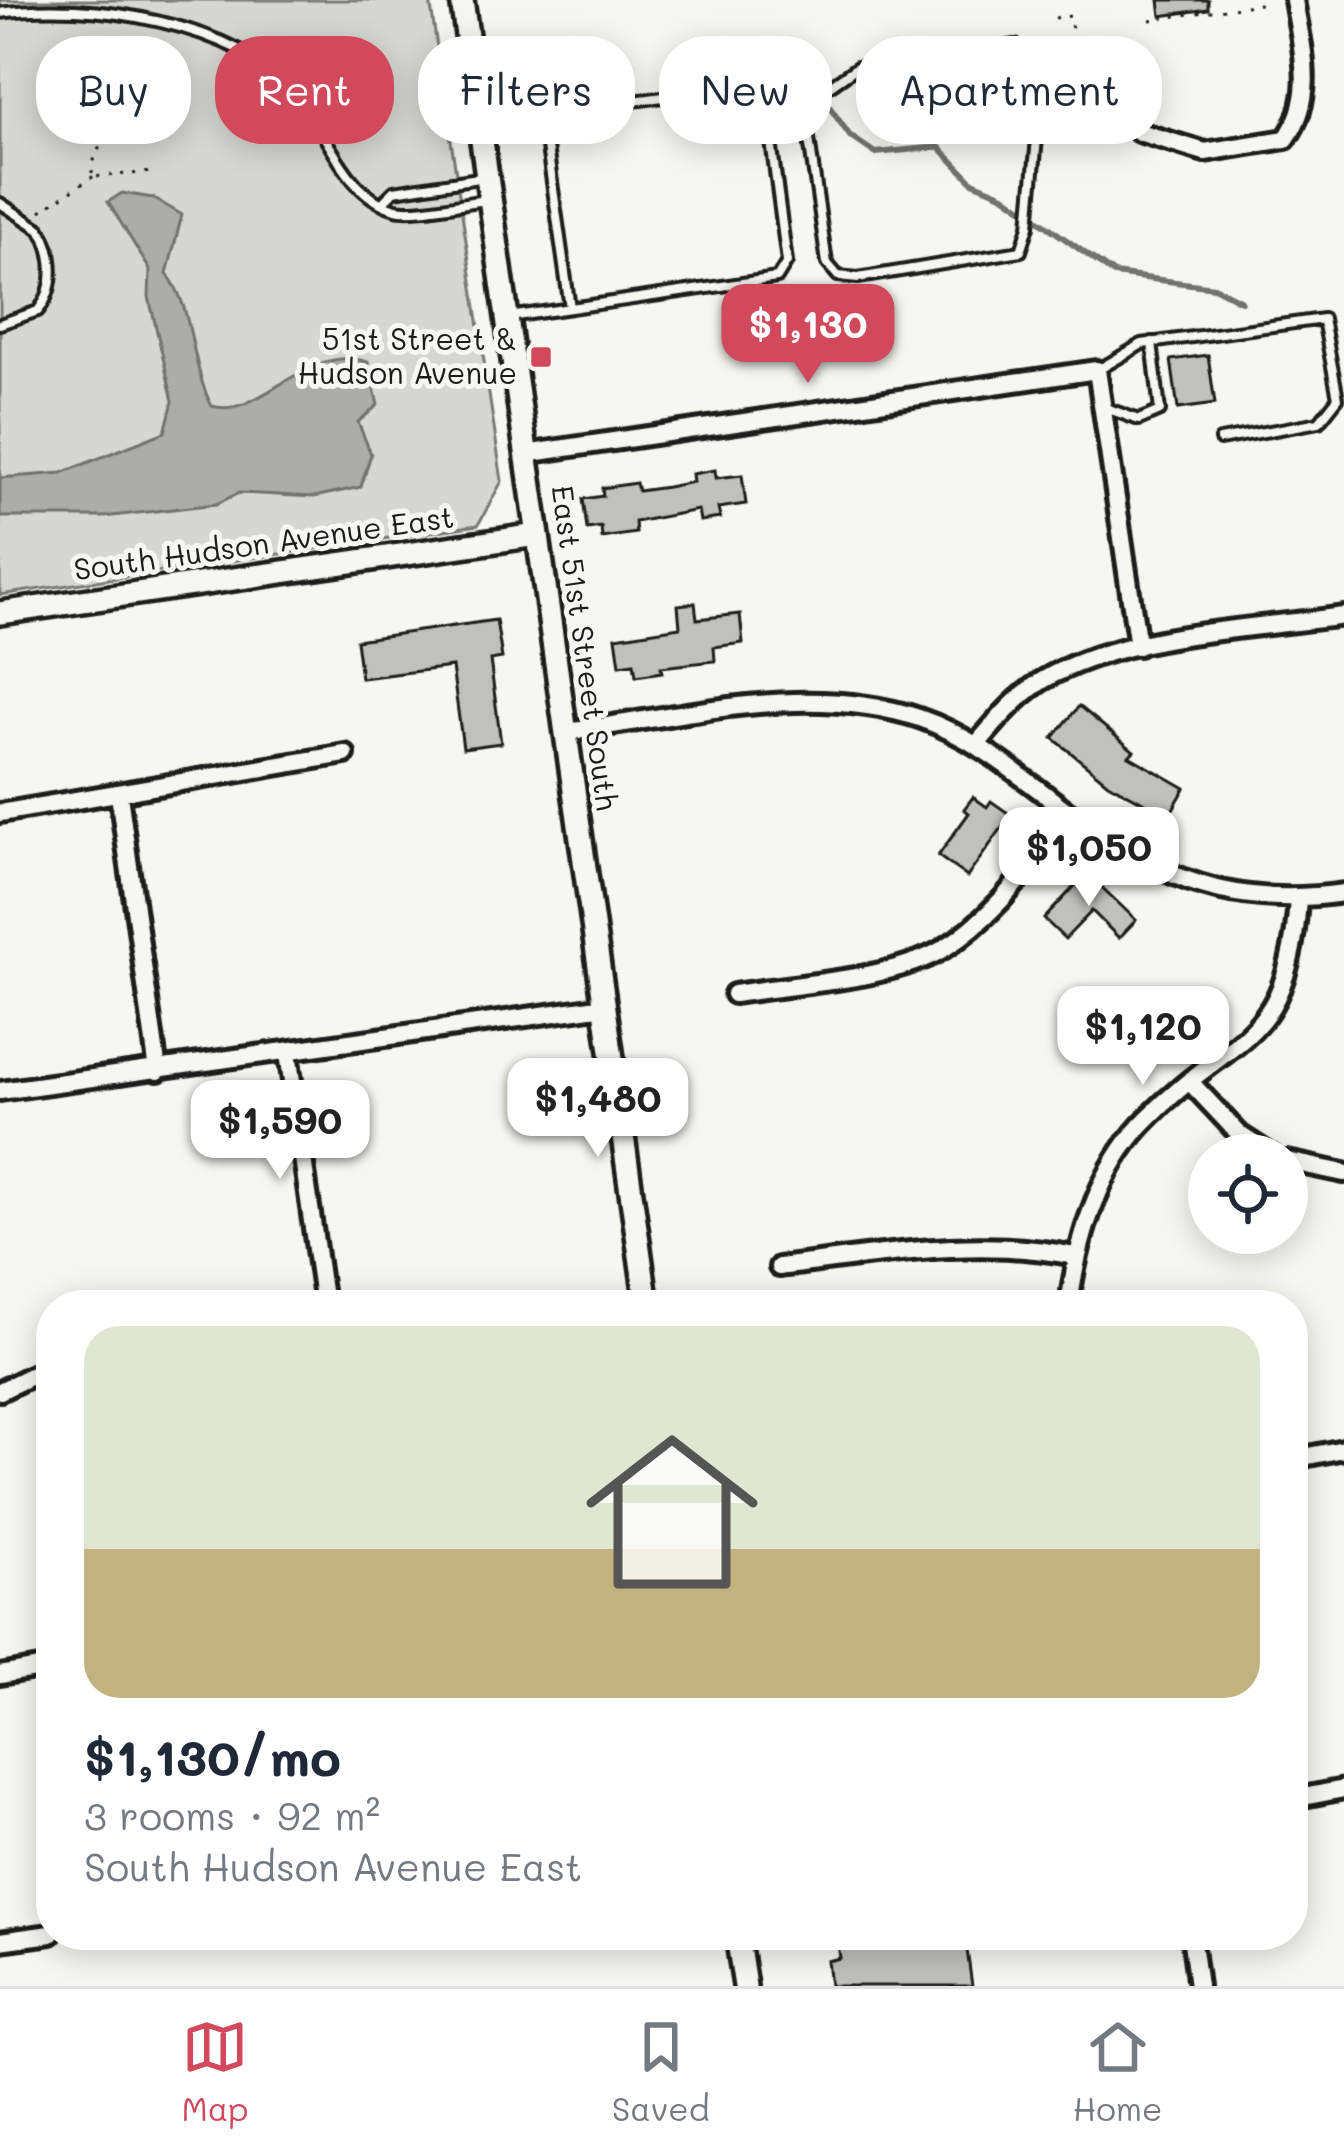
<!DOCTYPE html>
<meta charset="utf-8">
<style>
:root{--surface:#fff;--page:#f2f2f3;--text:#1f2937;--muted:#747a83;--line:#e0e1e3;--accent:#d1495b}
body{margin:0;font-family:Mali,sans-serif;background:var(--page);color:var(--text);height:100vh;display:flex;flex-direction:column;font-size:45px;white-space:nowrap}
*{box-sizing:border-box;margin:0}
p{font-size:39px;color:var(--muted)}
.icon{flex:none;width:66px;height:66px;fill:none;stroke:currentColor;stroke-width:2;stroke-linecap:round;stroke-linejoin:round}
.map{position:relative;flex:1;overflow:hidden}
.side{position:absolute;left:36px;top:1290px;width:1272px;height:660px;display:flex;flex-direction:column;background:var(--surface);border-radius:48px;box-shadow:0 6px 30px #0003}
.side>*{flex:none}
.top-card{position:absolute;left:36px;top:36px;width:1272px;height:108px;display:flex;gap:24px}
.tools{position:absolute;left:1188px;top:1134px;display:grid;gap:24px}
.tools a{display:grid;place-items:center;width:120px;height:120px;border-radius:50%;background:var(--surface);box-shadow:0 6px 30px #0003;font-size:60px}
.price{position:absolute;translate:-50% -102px;padding:0 27px;border-radius:24px;background:#fff;color:#222;font-size:39px;line-height:78px;filter:drop-shadow(0 3px 6px #0008)}
.price::after{content:'';position:absolute;left:50%;top:72px;width:36px;height:27px;margin-left:-18px;background:inherit;clip-path:polygon(0 0,100% 0,50% 100%)}
.price.active{background:var(--accent);color:#fff}
ul{padding:0;list-style:none}
li{display:grid;align-content:center;gap:24px;height:636px;padding:0 48px}
li span{display:grid;place-items:center;height:372px;border-radius:36px;color:#555}
li>.icon{margin-inline-start:auto}
span .icon{width:216px;height:216px;fill:#fffc;stroke-width:1}
li b{font-size:51px}
.pill{padding:0 42px;border-radius:48px;background:var(--surface);box-shadow:0 6px 30px #0003;font-size:42px;line-height:108px}
.pill.active{background:var(--accent);color:#fff}
.tabs{display:flex;justify-content:space-around;align-items:center;height:168px;border-top:3px solid var(--line);background:var(--surface);font-size:33px;color:var(--muted)}
.tabs a{display:grid;justify-items:center;gap:6px}
.tabs .active{color:var(--accent)}
.map>svg:first-child{display:block}
.green{fill:#d6d6d2;stroke:#797977;stroke-width:3}
.water{fill:#acaca9;stroke:#727271;stroke-width:3}
.lines{fill:none;stroke-linecap:round;stroke-linejoin:round}
.stream{stroke:#727271;stroke-width:6}
.building{fill:#c0c0bd;stroke:#1c1c1c;stroke-width:3}
.lane-casing{stroke:#1c1c1c;stroke-width:16}
.street-casing{stroke:#1c1c1c;stroke-width:26}
.secondary-casing{stroke:#1c1c1c;stroke-width:30}
.path{stroke:#1c1c1c;stroke-width:3;stroke-dasharray:3 9;stroke-linecap:butt}
.lane{stroke:#f6f6f2;stroke-width:8}
.street{stroke:#f6f6f2;stroke-width:16}
.secondary{stroke:#f6f6f2;stroke-width:21}
.poi-dot{fill:#d1495b;stroke:#f6f6f2;stroke-width:4.5}
.labels{text-anchor:middle;stroke-width:10;stroke-linejoin:round;paint-order:stroke}
.poi-label{font-size:30px;fill:#1c1c1c;stroke:#f6f6f2;text-anchor:end}
.street-label{font-size:30px;fill:#1c1c1c;stroke:#f6f6f2}
</style>
<div class="map">
<svg width="1344" height="1986" viewBox="0 0 1344 1986">
<rect width="100%" height="100%" fill="#f6f6f2"/>
<filter id="ink" filterUnits="userSpaceOnUse"><feTurbulence type="fractalNoise" baseFrequency=".00833" numOctaves="2"/><feDisplacementMap in="SourceGraphic" scale="24" xChannelSelector="R" yChannelSelector="G"/><feConvolveMatrix kernelMatrix="1 2 1 2 8 2 1 2 1" color-interpolation-filters="sRGB"/></filter>
<g filter="url(#ink)">
<path class="green" d="M0 0H430L502 481 478 525 0 595Z"/>
<path class="water" d="M122 193 153 198 182 215 167 274C194 307 190 366 212 406 261 420 304 342 368 362L378 405 358 422 371 454 361 487 314 497 239 493 216 504 104 517H0V478L62 473 165 432 173 401 149 297 150 270 108 202Z"/>
<g class="lines">
<path class="stream" d="M774 62 785 74 809 78 850 136 875 153 939 147 973 182 1004 195 1114 274 1214 287 1241 301"/>
</g>
<path class="building" d="M1159 0H1208V9L1161 16Z
M1208 355 1215 404 1178 409 1171 360Z
M715 470 716 478 742 475 746 504 718 508 720 518 700 521 698 510 635 522 636 533 602 538 601 527 587 529 583 499 603 496 602 488 636 483 638 491 667 487 693 482 692 474Z
M695 603 697 619 740 614 743 643 714 647 715 661 661 667 662 672 636 676 634 663 620 665 616 637 680 627 678 605Z
M496 620 502 658 490 660 501 743 463 748 452 667 361 678 356 640Z
M1079 706 1134 751 1129 756 1185 788 1169 816 1108 783 1053 738Z
M973 797 987 807 991 801 1011 815 967 877 938 856 969 813 964 809Z
M1087 873 1136 920 1119 938 1092 911 1065 939 1044 919Z
M846 1935H965L972 1986H830L827 1961 840 1958 838 1944 848 1943Z"/>
<g class="lines">
<g class="lane-casing">
<path id="lane" d="M0 13C88 0 239 22 297 95 328 133 345 196 396 209 414 214 466 202 487 200
M765 96 804 104 827 263 838 276 858 278 1021 251 1029 226 1037 138
M804 104 857 67 1016 45
M542 112 570 308
M480 121 740 87 765 96 787 262 777 278 509 317
M385 200 394 191 485 177
M0 203 40 229C55 254 57 287 38 311L0 324
M1098 370 1142 344 1323 319 1338 398 1319 422 1220 440
M1106 408 1139 420 1160 411 1152 342"/>
</g>
<g class="street-casing">
<path id="street" d="M1139 132 1205 152 1286 139C1317 96 1302 49 1294 0
M525 454 1097 370 1138 646
M566 732C680 717 806 681 919 718 969 735 1009 767 1051 799 1147 872 1221 911 1344 893
M977 744C999 718 1021 691 1052 675 1133 632 1254 629 1344 616
M119 795 158 1071
M0 813 345 754
M734 994C794 984 892 980 943 949 997 916 1032 862 1071 814
M288 1053 324 1305
M1192 1084 1240 1135 1271 1155
M0 1091 605 1006
M1287 1161 1344 1173
M779 1267C879 1255 975 1236 1075 1256
M1069 1305C1078 1239 1098 1168 1147 1119 1233 1031 1288 1048 1298 900
M0 1391 51 1366
M1293 1459 1344 1449
M0 1675 51 1666
M1293 1799 1344 1789
M1191 1935 1198 1986
M0 1941 51 1934"/>
</g>
<g class="secondary-casing">
<path id="secondary" d="M462 0 647 1305
M0 613 537 535
M737 1935 745 1986"/>
</g>
<path class="path" d="M1055 18 1070 16 1080 86
M1150 20 1266 3
M121 105C116 134 91 145 92 177L153 172
M41 211 92 177V187"/>
<use href="#lane" class="lane"/>
<use href="#street" class="street"/>
<use href="#secondary" class="secondary"/>
</g>
</g>
<rect class="poi-dot" x="529" y="345" width="24" height="24" rx="6"/>
<g class="labels">
<g class="poi-label">
<text x="517" y="350">51st Street &amp;<tspan x="517" dy="34">Hudson Avenue</tspan></text>
</g>
<g class="street-label">
<text transform="translate(264 544) rotate(-8)" y="10">South Hudson Avenue East</text>
<text transform="translate(584 648) rotate(82)" y="10">East 51st Street South</text>
</g>
</g>
</svg>
<div class="tools">
<a><svg class="icon" aria-label="locate" viewBox="0 0 24 24"><circle cx="12" cy="12" r="6"/><path d="M12 2v4M12 18v4M2 12h4M18 12h4"/></svg></a>
</div>
<b class="price active" style="left:808px;top:386px">$1,130</b>
<b class="price" style="left:1089px;top:909px">$1,050</b>
<b class="price" style="left:1143px;top:1088px">$1,120</b>
<b class="price" style="left:598px;top:1160px">$1,480</b>
<b class="price" style="left:280px;top:1182px">$1,590</b>
<div class="top-card">
<a class="pill">Buy</a>
<a class="pill active">Rent</a>
<a class="pill">Filters</a>
<a class="pill">New</a>
<a class="pill">Apartment</a>
</div>
<section class="side">
<ul>
<li><span style="background:linear-gradient(#dfe7d0 60%,#c2b280 0)"><svg class="icon" aria-label="home" viewBox="0 0 24 24"><path d="M3 11l9-7 9 7M6 9v11h12V9"/></svg></span><div><b>$1,130/mo</b><p>3 rooms · 92 m²</p><p>South Hudson Avenue East</p></div></li>
</ul>
</section>
</div>
<nav class="tabs">
<a class="active"><svg class="icon" aria-label="map" viewBox="0 0 24 24"><path d="M3 6l6-2 6 2 6-2v14l-6 2-6-2-6 2zM9 4v14M15 6v14"/></svg>Map</a>
<a><svg class="icon" aria-label="saved" viewBox="0 0 24 24"><path d="M7 4h10v16l-5-4-5 4z"/></svg>Saved</a>
<a><svg class="icon" aria-label="home" viewBox="0 0 24 24"><path d="M3 11l9-7 9 7M6 9v11h12V9"/></svg>Home</a>
</nav>
